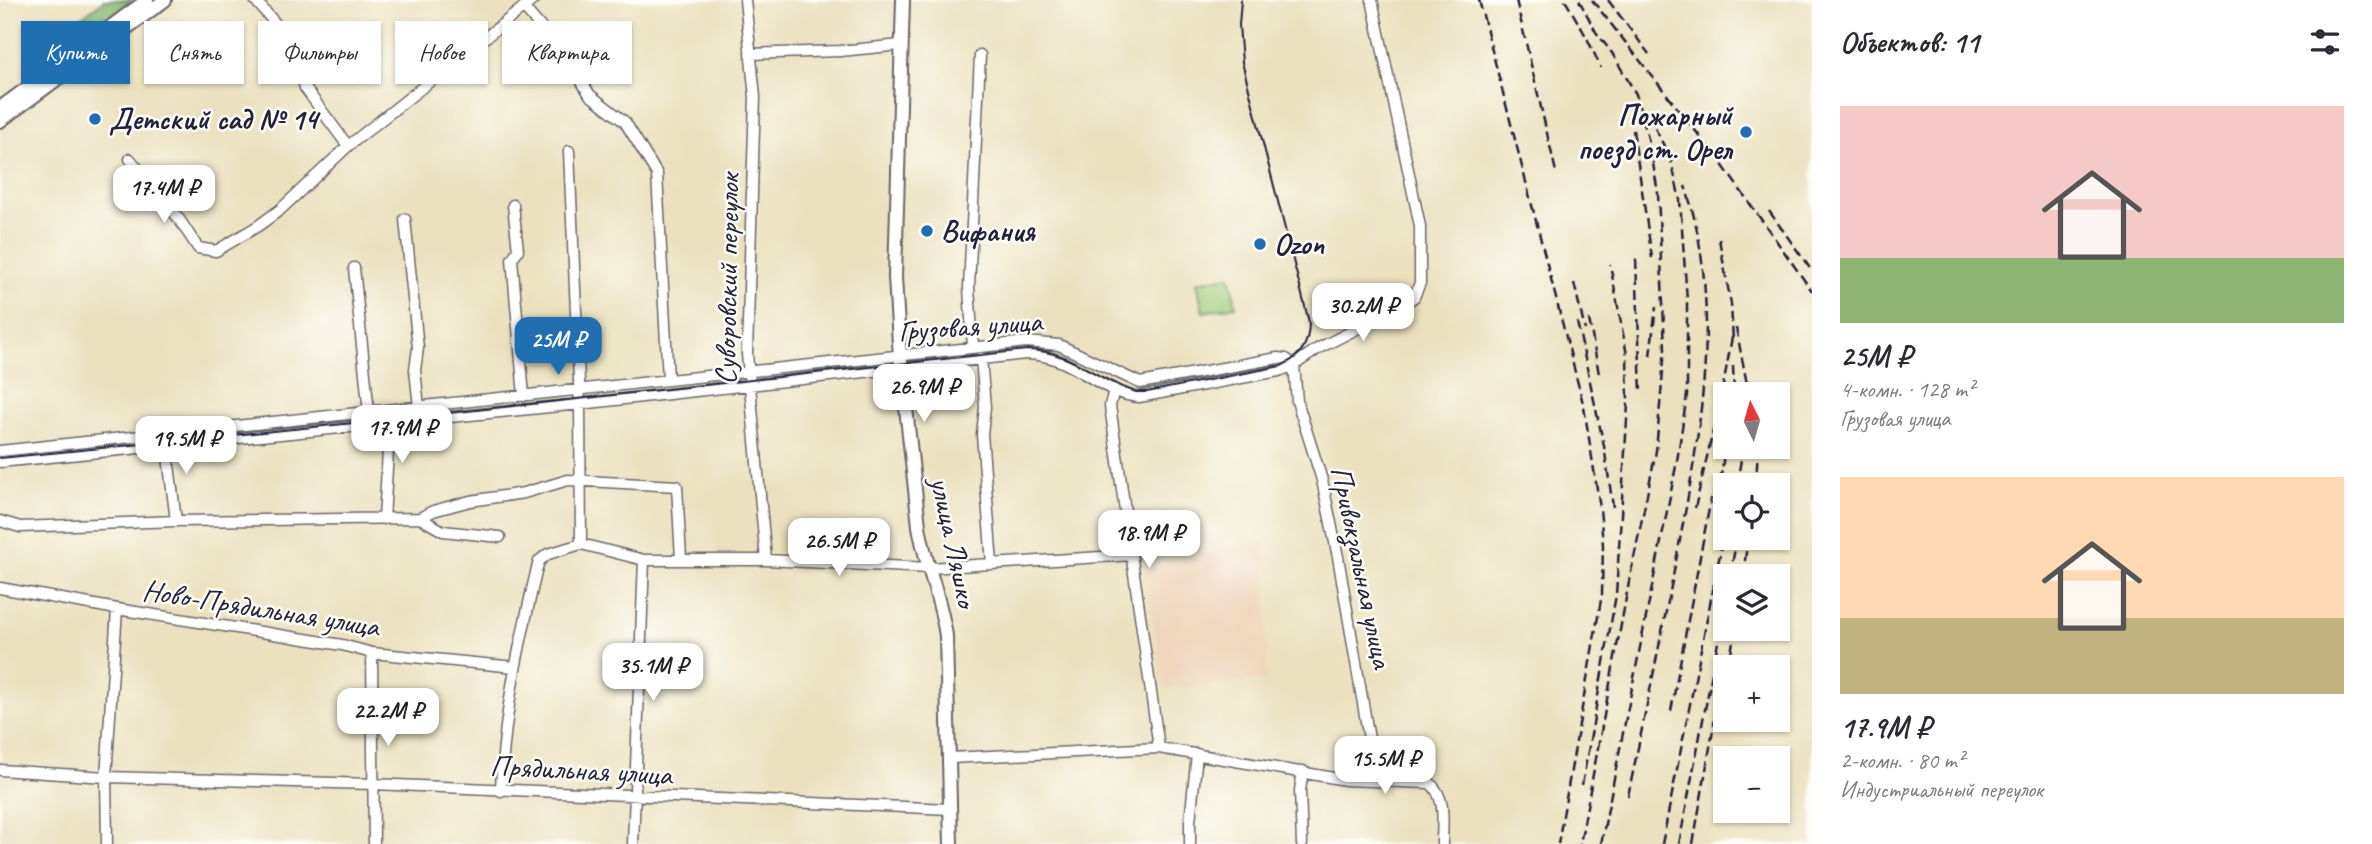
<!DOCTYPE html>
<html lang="ru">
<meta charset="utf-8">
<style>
:root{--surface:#fff;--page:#f2f2f3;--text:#2b2b33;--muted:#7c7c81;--accent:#1f6fb2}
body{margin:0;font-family:Caveat,sans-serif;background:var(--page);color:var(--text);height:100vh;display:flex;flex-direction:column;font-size:26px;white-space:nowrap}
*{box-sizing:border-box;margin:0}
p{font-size:23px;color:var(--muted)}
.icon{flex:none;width:38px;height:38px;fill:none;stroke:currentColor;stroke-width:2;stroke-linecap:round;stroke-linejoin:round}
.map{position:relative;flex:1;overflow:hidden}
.panel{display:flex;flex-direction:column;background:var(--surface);width:560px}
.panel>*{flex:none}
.hud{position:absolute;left:21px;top:21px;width:665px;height:63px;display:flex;gap:14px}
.needle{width:46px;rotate:355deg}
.tools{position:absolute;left:1713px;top:382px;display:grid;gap:14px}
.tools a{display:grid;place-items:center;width:77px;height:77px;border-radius:0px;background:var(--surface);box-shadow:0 2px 5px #0004;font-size:35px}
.price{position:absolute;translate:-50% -60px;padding:0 16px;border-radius:14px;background:#fff;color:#222;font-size:23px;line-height:46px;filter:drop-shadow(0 2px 4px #0008)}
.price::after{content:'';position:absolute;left:50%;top:42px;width:21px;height:16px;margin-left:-10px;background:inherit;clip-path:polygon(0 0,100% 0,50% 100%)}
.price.selected{background:var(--accent);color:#fff}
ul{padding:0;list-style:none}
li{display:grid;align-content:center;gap:14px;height:371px;padding:0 28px}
li span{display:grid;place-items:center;height:217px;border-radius:0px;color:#555}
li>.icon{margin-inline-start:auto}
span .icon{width:126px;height:126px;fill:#fffc;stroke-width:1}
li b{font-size:30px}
h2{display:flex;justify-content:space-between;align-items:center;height:84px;padding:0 28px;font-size:30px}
.pill{padding:0 24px;border-radius:0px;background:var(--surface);box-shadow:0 2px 5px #0004;font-size:24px;line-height:63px}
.pill.selected{background:var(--accent);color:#fff}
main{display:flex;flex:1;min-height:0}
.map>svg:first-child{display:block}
.built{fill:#efd6bb}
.green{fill:#a3ce7a;stroke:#62785a;stroke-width:2}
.forest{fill:#82b16a;stroke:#526a52;stroke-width:2}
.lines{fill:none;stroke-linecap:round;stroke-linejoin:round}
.minor-casing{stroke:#686569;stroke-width:13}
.major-casing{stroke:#686569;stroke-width:16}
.minor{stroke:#fff;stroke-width:10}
.major{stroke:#fff;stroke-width:12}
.tram{stroke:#22223b;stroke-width:2}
.rail{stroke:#22223b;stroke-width:2.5;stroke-dasharray:10 5;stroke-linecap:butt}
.poi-dot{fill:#1f6fb2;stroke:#fdfcf7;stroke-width:2.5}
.labels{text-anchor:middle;stroke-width:5;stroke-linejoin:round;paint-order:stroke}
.poi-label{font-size:30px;font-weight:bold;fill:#22223b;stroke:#fdfcf7;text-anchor:start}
.street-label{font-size:30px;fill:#22223b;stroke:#fdfcf7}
</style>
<main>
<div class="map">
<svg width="1812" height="844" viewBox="0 0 1812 844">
<rect width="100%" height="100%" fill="#fdfcf7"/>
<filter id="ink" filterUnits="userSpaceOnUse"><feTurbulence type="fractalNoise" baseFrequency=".0143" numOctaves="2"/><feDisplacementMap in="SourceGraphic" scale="14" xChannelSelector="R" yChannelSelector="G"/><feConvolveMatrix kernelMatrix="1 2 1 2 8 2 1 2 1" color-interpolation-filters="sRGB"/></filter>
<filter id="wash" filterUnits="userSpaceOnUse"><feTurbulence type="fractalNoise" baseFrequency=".00686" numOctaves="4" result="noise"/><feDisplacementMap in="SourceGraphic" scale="28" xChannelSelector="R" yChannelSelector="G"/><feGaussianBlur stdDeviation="1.57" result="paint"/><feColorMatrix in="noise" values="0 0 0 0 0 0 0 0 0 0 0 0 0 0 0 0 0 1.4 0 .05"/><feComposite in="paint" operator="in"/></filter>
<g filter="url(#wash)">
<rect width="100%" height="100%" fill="#ebe1be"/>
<path class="built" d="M1266 538 1267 680 1165 689 1144 571Z"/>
<path class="green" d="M1230 276 1236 306 1203 312 1197 282Z"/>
<path class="forest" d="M104 0H133L88 34 77 21Z"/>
</g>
<g filter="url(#ink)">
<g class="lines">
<g class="minor-casing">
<path id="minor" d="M255 0 301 53V72L305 88 348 146
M745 0 755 97 747 354 766 560
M524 8 566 56 590 95 625 122 657 174 668 380
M750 54 840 51 901 45
M569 151 580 404 581 544
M130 159 179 219 198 248 216 251 258 226 281 209 348 146 533 0
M513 205 518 250 512 259 524 396
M405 219 418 348 415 370 419 407
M354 268 369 413
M973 347 969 288 980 55
M981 358 985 407 982 434 992 564
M1294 365 1297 401 1322 480 1338 557 1376 780
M1114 389 1110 406 1159 748
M166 441 176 521
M0 451 1027 342 1059 345 1140 383 1278 358 1286 359 1294 365
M0 462 580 404 1026 354C1074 354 1099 394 1139 397L1279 371 1294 365 1319 348 1400 307 1414 297 1420 283V226L1372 0
M420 518 433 511 470 501 524 493 568 480 677 486 681 559
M384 519 388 451 384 419
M0 521 20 527 176 521 420 518 443 531 500 537
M0 588 117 609 342 645 372 653 515 667
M372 653 374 844
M950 758 1159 748 1346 780 1430 783C1447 798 1442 823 1442 844
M0 770 106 777 373 784 950 809
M501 791C503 714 520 642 537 568L539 561 548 554 581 544 644 560H766L929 568 1131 555
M107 844 106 777 117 609
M633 844 644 560
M1190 844V821L1197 754
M1302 844 1300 790 1303 771"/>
</g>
<g class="major-casing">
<path id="major" d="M903 0 895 277 899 344 919 526C925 564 941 599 946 636L951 844
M0 108 147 0
M0 121 165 0"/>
</g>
<use href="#minor" class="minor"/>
<use href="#major" class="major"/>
<path class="tram" d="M0 458 384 420 1027 350C1069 350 1097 380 1136 392H1147L1281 366C1301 357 1309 344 1309 322L1242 62 1239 25 1241 0"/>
<path class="rail" d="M1479 0 1584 407 1600 508 1603 545 1602 594 1558 844
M1516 0 1556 172
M1565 0 1586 36 1601 68
M1579 0 1596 32 1612 53 1636 94 1650 146 1658 193 1665 348 1656 451 1629 582 1580 844
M1592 0 1721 163 1812 291
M1608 0 1649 54
M1633 130 1652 258
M1769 211 1812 271
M1719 239 1731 304 1733 341
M1636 259 1641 393
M1574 283 1585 330
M1589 319 1599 374
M1577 322 1604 446 1613 507
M1736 328 1749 394
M1650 356 1656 307
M1733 366 1734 394
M1737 485 1743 446
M1756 485 1758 446
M1695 508 1721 397 1733 332
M1716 511 1723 462 1725 410
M1730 576 1737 537
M1743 576 1748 537
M1729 667 1735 628
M1671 711 1711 498
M1582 785 1616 595 1628 404 1627 355 1610 264
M1628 796C1644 719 1660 643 1675 566 1698 445 1726 307 1685 186
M1601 844 1677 461 1687 395V300L1680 200 1671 160 1646 110
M1662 844 1720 554 1726 500
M1679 844 1726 601
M1693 844 1722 679"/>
</g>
</g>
<g class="poi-dot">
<circle cx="95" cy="119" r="7"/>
<circle cx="1746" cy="132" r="7"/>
<circle cx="927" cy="231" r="7"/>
<circle cx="1260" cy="244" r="7"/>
</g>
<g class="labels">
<g class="poi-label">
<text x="1732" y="125" text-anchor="end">Пожарный<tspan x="1732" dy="34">поезд ст. Орел</tspan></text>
<text x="109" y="129">Детский сад № 14</text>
<text x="941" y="241">Вифания</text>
<text x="1274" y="254">Ozon</text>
</g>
<g class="street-label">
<text transform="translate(727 279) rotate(-89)" y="10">Суворовский переулок</text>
<text transform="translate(970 326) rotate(-4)" y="10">Грузовая улица</text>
<text transform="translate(954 542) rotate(78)" y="10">улица Ляшко</text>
<text transform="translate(1362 567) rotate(78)" y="10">Привокзальная улица</text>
<text transform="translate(261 608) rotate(9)" y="10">Ново-Прядильная улица</text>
<text transform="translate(581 770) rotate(3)" y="10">Прядильная улица</text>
</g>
</g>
</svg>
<div class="tools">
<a><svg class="needle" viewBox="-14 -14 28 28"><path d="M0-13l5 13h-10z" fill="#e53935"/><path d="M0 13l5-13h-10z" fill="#7c7c81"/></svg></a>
<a><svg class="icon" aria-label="locate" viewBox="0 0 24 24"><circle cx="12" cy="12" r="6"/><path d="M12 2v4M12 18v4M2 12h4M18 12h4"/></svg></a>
<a><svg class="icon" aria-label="layers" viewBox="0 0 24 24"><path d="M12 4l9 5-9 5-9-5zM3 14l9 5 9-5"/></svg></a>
<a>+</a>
<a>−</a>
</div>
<b class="price" style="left:164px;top:225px">17.4M ₽</b>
<b class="price" style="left:1363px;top:343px">30.2M ₽</b>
<b class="price selected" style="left:558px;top:377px">25M ₽</b>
<b class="price" style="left:924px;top:424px">26.9M ₽</b>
<b class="price" style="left:402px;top:465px">17.9M ₽</b>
<b class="price" style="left:186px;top:476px">19.5M ₽</b>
<b class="price" style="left:1149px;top:570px">18.9M ₽</b>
<b class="price" style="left:839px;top:578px">26.5M ₽</b>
<b class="price" style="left:653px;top:703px">35.1M ₽</b>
<b class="price" style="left:388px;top:748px">22.2M ₽</b>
<b class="price" style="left:1385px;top:796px">15.5M ₽</b>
<div class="hud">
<a class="pill selected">Купить</a>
<a class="pill">Снять</a>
<a class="pill">Фильтры</a>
<a class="pill">Новое</a>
<a class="pill">Квартира</a>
</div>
</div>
<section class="panel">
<h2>Объектов: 11<svg class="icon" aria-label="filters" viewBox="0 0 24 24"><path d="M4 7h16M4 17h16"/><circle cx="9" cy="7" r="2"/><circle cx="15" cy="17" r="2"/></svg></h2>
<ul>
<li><span style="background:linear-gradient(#f6c9c9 70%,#8fb573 0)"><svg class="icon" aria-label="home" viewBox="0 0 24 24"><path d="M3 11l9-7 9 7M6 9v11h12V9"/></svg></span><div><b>25M ₽</b><p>4-комн. · 128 m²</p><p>Грузовая улица</p></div></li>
<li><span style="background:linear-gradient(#ffd9b3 65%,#c2b280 0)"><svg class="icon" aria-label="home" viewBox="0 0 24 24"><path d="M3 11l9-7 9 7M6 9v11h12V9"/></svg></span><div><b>17.9M ₽</b><p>2-комн. · 80 m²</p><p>Индустриальный переулок</p></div></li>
</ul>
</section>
</main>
